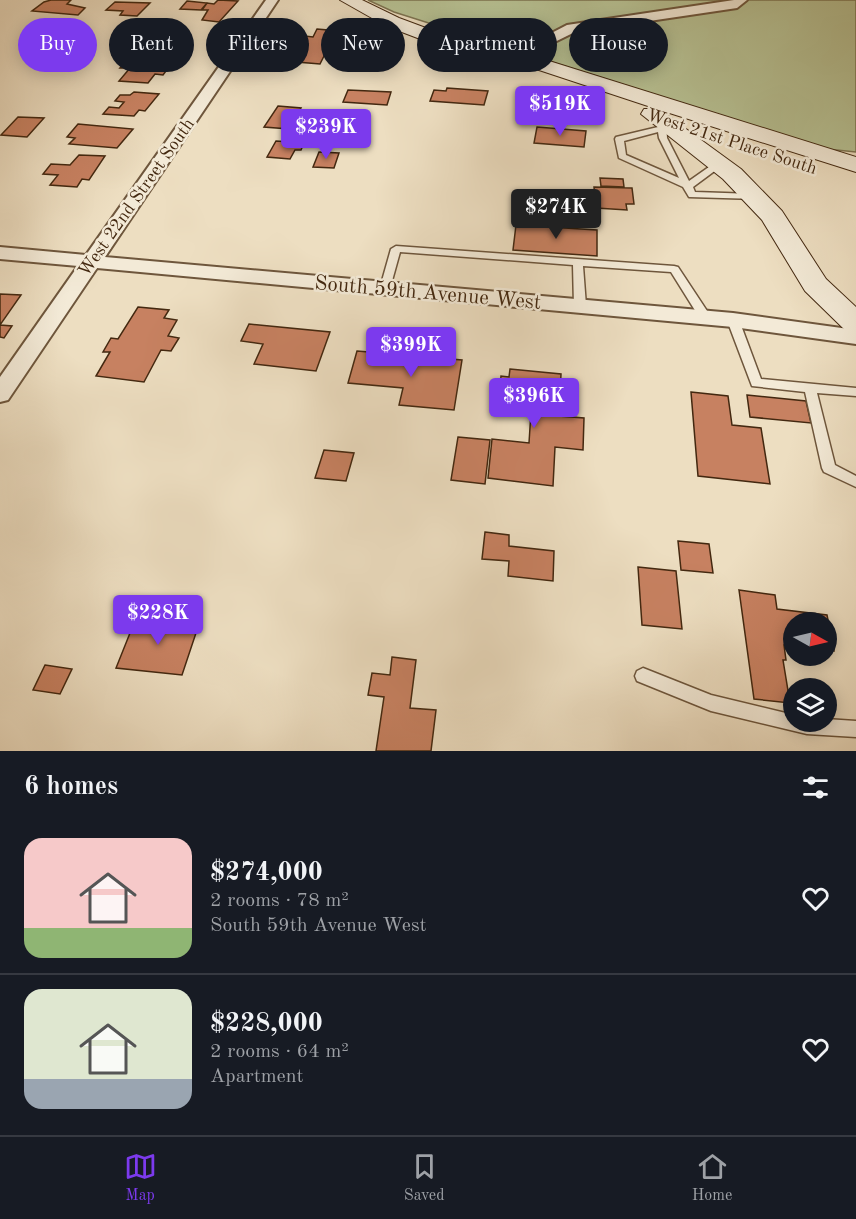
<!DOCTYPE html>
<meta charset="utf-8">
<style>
:root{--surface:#171b24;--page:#20242c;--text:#f1f3f6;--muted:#9ea1a6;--line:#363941;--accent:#7c3aed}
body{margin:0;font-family:"Old Standard TT",serif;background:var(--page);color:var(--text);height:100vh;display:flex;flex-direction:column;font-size:22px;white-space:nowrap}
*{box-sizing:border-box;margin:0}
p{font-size:20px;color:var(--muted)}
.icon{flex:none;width:33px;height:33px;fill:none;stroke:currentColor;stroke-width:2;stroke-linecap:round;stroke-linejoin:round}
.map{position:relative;height:751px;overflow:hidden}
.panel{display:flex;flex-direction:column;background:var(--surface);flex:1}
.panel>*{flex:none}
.guide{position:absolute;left:18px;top:18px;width:820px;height:54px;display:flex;gap:12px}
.needle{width:39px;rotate:98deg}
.fabs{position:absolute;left:783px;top:612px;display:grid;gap:12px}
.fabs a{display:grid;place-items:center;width:54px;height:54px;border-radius:50%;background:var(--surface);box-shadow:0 3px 15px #0003;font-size:30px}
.price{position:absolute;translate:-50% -51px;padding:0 14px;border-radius:6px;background:var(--accent);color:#fff;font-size:20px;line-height:39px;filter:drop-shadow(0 2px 3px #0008)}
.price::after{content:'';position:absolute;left:50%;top:36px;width:18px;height:14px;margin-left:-9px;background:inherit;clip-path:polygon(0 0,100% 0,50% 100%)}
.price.active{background:#222;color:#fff}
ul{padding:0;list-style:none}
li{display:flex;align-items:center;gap:18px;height:150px;padding:0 24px}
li+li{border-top:2px solid var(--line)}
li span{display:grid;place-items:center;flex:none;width:168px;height:120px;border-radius:18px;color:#555}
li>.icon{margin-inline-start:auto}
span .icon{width:72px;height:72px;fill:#fffc;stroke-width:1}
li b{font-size:26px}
h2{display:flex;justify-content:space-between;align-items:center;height:72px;padding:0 24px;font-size:26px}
.chip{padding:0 21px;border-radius:27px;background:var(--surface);box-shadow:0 3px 15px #0003;font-size:21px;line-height:54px}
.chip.active{background:var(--accent);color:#fff}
.tabs{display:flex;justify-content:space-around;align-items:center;height:84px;border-top:2px solid var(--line);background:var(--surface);font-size:16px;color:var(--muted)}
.tabs a{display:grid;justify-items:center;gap:3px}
.tabs .active{color:var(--accent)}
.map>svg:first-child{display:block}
.green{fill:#b7c193;stroke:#7d7452;stroke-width:1.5}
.building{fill:#c78161;stroke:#432810;stroke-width:1.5}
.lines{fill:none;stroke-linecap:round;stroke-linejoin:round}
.lane-casing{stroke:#6e563c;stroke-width:3}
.street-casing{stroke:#6e563c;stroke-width:4}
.secondary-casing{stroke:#432810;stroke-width:2}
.lane{fill:#f3ead7;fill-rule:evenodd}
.street{fill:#f3ead7;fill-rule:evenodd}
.secondary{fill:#f3ead7;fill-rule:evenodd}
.labels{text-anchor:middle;stroke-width:5;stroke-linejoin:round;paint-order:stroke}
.far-street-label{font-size:18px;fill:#432810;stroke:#f3ead7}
.street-label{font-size:21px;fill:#432810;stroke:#f3ead7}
</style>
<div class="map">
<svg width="856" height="751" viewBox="0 0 856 751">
<rect width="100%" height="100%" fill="#eddec1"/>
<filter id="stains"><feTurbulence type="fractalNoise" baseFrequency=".00333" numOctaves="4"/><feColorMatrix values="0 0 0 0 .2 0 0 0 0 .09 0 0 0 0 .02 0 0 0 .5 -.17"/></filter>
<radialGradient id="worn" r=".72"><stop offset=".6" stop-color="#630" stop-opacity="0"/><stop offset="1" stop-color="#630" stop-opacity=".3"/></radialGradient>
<path class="green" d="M368 0H856V152L827 149 394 12Z"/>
<path class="building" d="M51 0H71L67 4 85 8 78 15 32 11 44 2Z
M218 0 238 1 219 22 202 20 208 10H202L207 3 214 4Z
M187 1 207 3 201 10 180 9Z
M115 2 150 3 137 16 120 15 123 11 106 10Z
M317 29 338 31 334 38 342 39 333 55 325 54 320 64 297 62 308 44 300 43 305 36 313 37Z
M52 53 70 54 61 63 42 62Z
M127 60 172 63 163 75 155 74 148 83 119 81 130 68H120Z
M447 88 488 91 484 105 430 101 434 90 446 91Z
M348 90 391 92 387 105 343 102Z
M134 92 159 94 145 111 139 110 134 116 103 114 109 107 119 108 124 102 115 101 120 95H130Z
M278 106 301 108 289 129 264 127Z
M18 117 44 118 27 137 1 135Z
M78 124 133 129 117 148 69 144 75 138 67 137Z
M537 127 586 131 584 147 534 143Z
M276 141 304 143 301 150H295L290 159 267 157Z
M319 152 339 153 334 168 313 167Z
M79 155 105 156 89 180 82 179 77 187 50 185 58 175 43 174 51 164 70 165Z
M600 178 623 179 624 187 601 186Z
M594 187 632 188 634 204H626L627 210 596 208Z
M516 225 597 230V256L513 250Z
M0 294 21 295 0 325Z
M138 307 169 310 164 318 177 320 168 336 179 338 171 351 161 350 144 382 96 376 110 352H103L111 338 118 339Z
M249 324 330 332 316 371 254 364 263 344 241 341Z
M0 325 12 326 4 338 0 337Z
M357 351 462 360 454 410 399 405 403 388 348 383Z
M510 369 561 374 559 416 584 418 583 450 555 447 553 486 488 478 492 439 529 443 531 412 498 409 501 376 509 377Z
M691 392 728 396 732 425 761 428 770 484 698 476Z
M747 395 806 401 811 423 750 417Z
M458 437 490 440 485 484 451 480Z
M324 450 354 453 346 481 315 478Z
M485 532 509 535V546L554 551 553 581 508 576 509 561 482 559Z
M678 541 709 544 713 573 681 570Z
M638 567 676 571 682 629 642 625Z
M739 590 775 595 777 609 827 615 834 651 826 650V622H794V646L784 645 786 660H783L790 703 754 699Z
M136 618 199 624 182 675 116 668Z
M392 657 416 660 410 708 436 710 431 751H376L384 697 368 695 372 673 390 675Z
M45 665 72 669 60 694 33 690Z"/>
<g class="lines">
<g class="lane-casing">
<path id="lane" d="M659 121 666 123 667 138 689 181 716 162 719 161 724 164 693 187 695 192 754 194 757 195V199L689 197 683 187 619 158 615 139 616 137 658 127ZM658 132 659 138 679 178 626 155 624 141Z
M396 246 674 266 678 267 711 317 705 321 701 320 671 272 583 266 586 306 580 310 574 306 573 265 400 252 390 288 389 290H381L380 288 391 249Z
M733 316 739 320 761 379 856 388V396L817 393 835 465 856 476V487L824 472 822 468 805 392 752 386 727 320Z
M643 668 711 695 794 715V722H826V719L856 721V737L807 734 711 711 637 681 635 676 637 671Z"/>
</g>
<g class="street-casing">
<path id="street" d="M266 0H278L105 257 733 313 856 330V344L733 327 97 268 8 400 0 402V377L78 266 0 259V247L86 255Z
M734 0H747L737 8 575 32 512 63 507 64 500 60 567 25Z"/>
</g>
<g class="secondary-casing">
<path id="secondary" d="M340 0H362L399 18 450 37 497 50 549 61 856 157V172L660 110 741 169 782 211 826 279 856 307V334L846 331 805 291 762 220 723 179 641 114 644 109H657L539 70 488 60 436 45 386 26Z"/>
</g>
<use href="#lane" class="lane"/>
<use href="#street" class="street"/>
<use href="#secondary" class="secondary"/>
</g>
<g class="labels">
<g class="far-street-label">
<text transform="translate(732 141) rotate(18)" y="6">West 21st Place South</text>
<text transform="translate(136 197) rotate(-55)" y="6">West 22nd Street South</text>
</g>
<g class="street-label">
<text transform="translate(428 292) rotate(5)" y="7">South 59th Avenue West</text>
</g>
</g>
<rect width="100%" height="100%" filter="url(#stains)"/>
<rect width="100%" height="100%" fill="url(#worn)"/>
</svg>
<div class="fabs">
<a><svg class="needle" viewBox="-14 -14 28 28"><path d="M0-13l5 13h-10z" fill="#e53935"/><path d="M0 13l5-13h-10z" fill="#9ea1a6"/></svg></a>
<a><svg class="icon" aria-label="layers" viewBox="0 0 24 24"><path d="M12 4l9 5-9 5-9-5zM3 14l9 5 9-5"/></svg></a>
</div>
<b class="price" style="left:560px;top:137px">$519K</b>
<b class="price" style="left:326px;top:160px">$239K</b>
<b class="price active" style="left:556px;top:240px">$274K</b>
<b class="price" style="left:411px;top:378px">$399K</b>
<b class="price" style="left:534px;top:429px">$396K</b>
<b class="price" style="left:158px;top:646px">$228K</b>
<div class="guide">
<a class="chip active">Buy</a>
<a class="chip">Rent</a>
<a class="chip">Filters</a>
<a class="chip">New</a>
<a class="chip">Apartment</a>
<a class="chip">House</a>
</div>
</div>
<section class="panel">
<h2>6 homes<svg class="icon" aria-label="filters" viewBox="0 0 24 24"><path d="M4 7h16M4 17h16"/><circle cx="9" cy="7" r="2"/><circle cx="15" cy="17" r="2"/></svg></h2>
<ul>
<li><span style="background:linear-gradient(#f6c9c9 75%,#8fb573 0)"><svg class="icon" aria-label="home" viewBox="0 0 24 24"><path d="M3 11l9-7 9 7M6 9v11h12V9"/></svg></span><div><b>$274,000</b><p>2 rooms · 78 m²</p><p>South 59th Avenue West</p></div><svg class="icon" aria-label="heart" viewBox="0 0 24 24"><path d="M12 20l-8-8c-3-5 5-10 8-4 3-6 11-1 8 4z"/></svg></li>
<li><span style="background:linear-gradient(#dfe7d0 75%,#9aa5b1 0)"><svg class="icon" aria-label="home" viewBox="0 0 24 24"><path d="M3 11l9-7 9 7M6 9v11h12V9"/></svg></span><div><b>$228,000</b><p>2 rooms · 64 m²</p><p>Apartment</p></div><svg class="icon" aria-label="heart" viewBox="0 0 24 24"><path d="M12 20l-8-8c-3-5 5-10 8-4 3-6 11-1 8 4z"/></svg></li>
</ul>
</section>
<nav class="tabs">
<a class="active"><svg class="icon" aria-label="map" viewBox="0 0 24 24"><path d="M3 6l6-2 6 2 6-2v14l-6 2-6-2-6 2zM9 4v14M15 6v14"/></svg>Map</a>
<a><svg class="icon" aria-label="saved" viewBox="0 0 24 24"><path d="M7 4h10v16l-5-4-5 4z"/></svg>Saved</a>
<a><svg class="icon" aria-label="home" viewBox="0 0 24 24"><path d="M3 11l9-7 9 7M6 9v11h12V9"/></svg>Home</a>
</nav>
